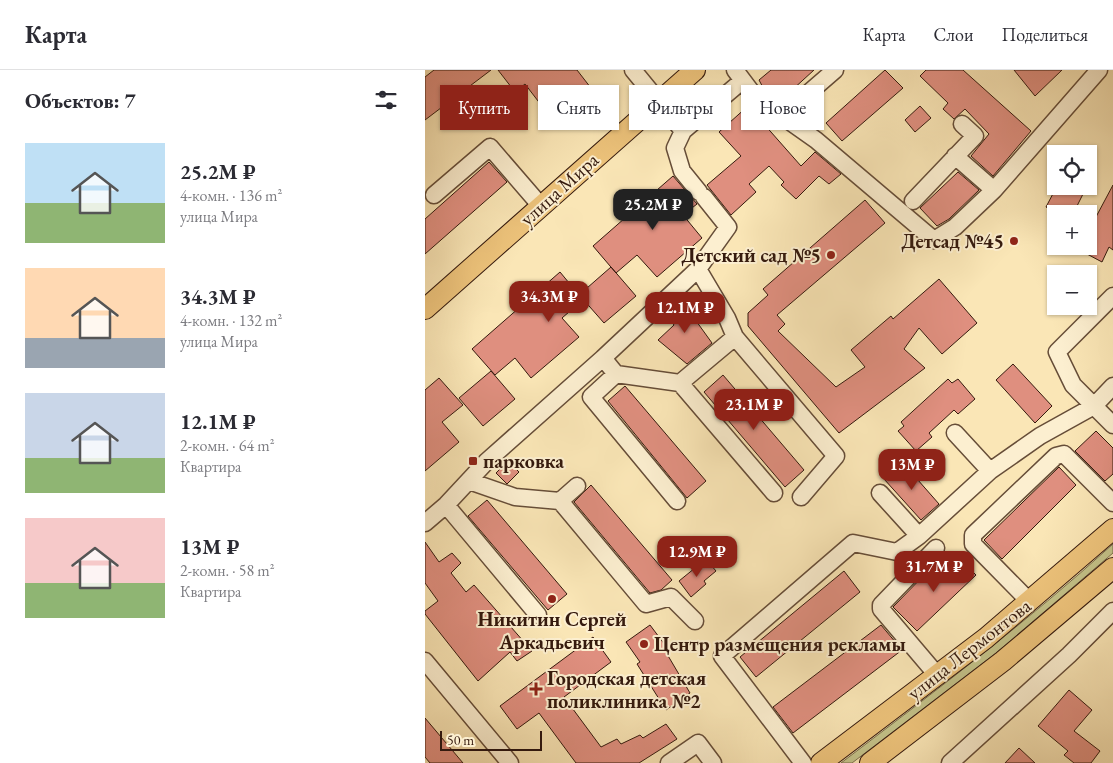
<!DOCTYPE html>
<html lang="ru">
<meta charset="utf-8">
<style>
:root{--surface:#fff;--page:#f7f7f7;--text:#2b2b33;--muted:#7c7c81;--line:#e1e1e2;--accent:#8f2418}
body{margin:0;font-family:"EB Garamond",serif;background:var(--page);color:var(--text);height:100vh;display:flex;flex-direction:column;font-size:19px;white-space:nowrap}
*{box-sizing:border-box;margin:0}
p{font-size:16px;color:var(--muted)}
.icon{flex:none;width:28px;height:28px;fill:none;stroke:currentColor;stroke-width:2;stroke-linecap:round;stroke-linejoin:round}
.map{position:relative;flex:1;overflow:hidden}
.drawer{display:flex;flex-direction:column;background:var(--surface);width:425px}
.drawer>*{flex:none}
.banner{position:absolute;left:15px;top:15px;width:475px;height:45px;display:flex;gap:10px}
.fabs{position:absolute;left:622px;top:75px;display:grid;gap:10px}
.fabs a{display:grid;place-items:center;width:50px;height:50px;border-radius:0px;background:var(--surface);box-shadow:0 1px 4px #0004;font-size:25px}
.scale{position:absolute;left:15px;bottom:12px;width:102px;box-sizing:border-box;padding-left:5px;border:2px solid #351a0e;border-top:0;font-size:14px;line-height:18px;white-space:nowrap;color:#351a0e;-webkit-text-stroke:4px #fcefd0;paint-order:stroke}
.price{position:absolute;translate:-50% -42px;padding:0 11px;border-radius:10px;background:var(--accent);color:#fff;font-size:16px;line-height:32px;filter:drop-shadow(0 1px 2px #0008)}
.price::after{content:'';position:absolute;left:50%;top:30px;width:15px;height:11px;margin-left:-8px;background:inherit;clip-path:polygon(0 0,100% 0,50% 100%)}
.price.active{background:#222;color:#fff}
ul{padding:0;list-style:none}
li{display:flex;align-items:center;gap:15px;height:125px;padding:0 25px}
li span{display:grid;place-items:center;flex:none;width:140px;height:100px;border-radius:0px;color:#555}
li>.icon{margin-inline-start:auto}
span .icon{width:60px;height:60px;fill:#fffc;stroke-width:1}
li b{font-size:21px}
h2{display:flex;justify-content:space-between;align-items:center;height:60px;padding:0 25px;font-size:21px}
.chip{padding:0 18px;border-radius:0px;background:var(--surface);box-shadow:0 1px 4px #0004;font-size:18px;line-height:45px}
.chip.active{background:var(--accent);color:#fff}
header{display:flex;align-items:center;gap:30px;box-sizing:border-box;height:70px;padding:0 25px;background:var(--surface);border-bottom:1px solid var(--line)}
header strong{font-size:24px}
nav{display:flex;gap:28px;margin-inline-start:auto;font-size:18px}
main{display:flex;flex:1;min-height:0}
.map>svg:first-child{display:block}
.green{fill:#c4c38a;stroke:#7c6e4c}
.building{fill:#df8f7f;stroke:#351a0e}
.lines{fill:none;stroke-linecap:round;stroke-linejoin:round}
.minor-casing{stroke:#664d38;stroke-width:19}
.major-casing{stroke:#351a0e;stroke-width:22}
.minor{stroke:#fcefd0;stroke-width:16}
.major{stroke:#edc37b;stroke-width:20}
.poi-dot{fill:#8f2418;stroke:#fcefd0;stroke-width:2}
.labels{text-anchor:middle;stroke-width:4;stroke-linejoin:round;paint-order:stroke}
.street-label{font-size:20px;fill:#351a0e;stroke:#fcefd0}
.poi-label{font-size:20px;font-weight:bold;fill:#351a0e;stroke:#fcefd0;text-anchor:start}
</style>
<header>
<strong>Карта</strong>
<nav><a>Карта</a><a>Слои</a><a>Поделиться</a></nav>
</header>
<main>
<section class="drawer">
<h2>Объектов: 7<svg class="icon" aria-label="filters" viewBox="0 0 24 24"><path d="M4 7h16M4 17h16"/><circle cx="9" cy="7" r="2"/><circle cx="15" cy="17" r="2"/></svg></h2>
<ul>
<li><span style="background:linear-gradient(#bfe0f5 60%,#8fb573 0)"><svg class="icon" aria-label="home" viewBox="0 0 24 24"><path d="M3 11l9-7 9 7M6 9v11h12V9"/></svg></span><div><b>25.2M ₽</b><p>4-комн. · 136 m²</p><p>улица Мира</p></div></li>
<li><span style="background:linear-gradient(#ffd9b3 70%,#9aa5b1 0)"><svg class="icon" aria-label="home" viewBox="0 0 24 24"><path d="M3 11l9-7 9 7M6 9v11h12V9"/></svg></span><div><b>34.3M ₽</b><p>4-комн. · 132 m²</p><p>улица Мира</p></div></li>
<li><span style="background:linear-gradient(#c9d6e8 65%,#8fb573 0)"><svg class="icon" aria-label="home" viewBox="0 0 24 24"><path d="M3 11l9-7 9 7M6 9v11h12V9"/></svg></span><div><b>12.1M ₽</b><p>2-комн. · 64 m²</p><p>Квартира</p></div></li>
<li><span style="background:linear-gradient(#f6c9c9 65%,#8fb573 0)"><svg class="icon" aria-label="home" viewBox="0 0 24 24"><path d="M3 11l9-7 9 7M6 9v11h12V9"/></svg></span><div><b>13M ₽</b><p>2-комн. · 58 m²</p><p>Квартира</p></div></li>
</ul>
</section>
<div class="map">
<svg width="688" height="693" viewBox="0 0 688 693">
<rect width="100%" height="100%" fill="#fae6b6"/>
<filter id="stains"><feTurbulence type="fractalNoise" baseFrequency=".004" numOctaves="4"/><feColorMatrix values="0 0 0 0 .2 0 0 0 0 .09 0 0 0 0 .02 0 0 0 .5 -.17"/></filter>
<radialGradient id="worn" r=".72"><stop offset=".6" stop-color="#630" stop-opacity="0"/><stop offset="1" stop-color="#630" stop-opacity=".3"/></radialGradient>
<path class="green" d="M688 474V483L571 583 427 693H416C509 622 602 552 688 474Z"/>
<path class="building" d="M9 0H66L0 50V7Z
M73 0H152L176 31 158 45 144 28 123 44 100 14 90 22Z
M346 0H389L355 31 342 25 334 10Z
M460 0 478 18 417 71 401 53Z
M501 0H538L606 61 568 106 546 86 564 64 540 39 529 49 518 39 523 33 495 6Z
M589 0H637L610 26Z
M323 36 376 96 390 82 416 104 404 114 394 106 371 129 356 115 359 112 344 96 324 114 331 122 306 145 282 115 316 86 294 62Z
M495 36 506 48 490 62 480 50Z
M64 92 82 112 0 184V149Z
M533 102 554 120 524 149 512 156 495 138Z
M248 106 272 134 258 145 277 168 232 207 212 185 191 203 168 176Z
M688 115V180L684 177 677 192 647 176H664V160Z
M632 116H662L648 144H632L621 137Z
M440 130 460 153 352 245 360 254 353 261 411 317 440 297 426 280 466 246 468 249 514 209 552 253 517 284 494 258 479 279 500 298 414 363 323 256V243L343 225 338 219Z
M186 197 211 226 179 253 157 228 159 229 137 248 154 267 106 308 90 288 70 305 47 279 135 202 154 225Z
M257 228 271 245 269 248 287 273 262 294 233 270 249 255 242 244Z
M588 294 627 336 610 353 571 310Z
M66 301 90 329 58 356 34 328Z
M298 305 379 400 360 417 279 322Z
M14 308 38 335 17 352 34 372 0 401V320Z
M523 309 527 313 533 309 550 329 533 344 529 340 504 363 507 367 491 381 473 361 479 356 476 352Z
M200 316 281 411 262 428 183 331Z
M671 361 688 378V404L680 411 650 381Z
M83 391 94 402 82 414 71 403Z
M478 393 514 434 496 450 459 409Z
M634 397 651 415 577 489 559 470Z
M166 415 247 510 236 520 225 523 149 432Z
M62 430 142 524 123 540 43 446Z
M0 472 14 492 27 483 36 493 26 503 41 522 49 515 107 581 92 591 85 582 53 611 0 544V541L13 531 0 513Z
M531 485 551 505 492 561 468 537 504 500 509 505Z
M281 489 291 501 279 511 281 514 266 527 254 511Z
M419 501 435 522 331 607 315 587Z
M225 555 243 579 242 584 265 623 241 640 212 594 215 592 201 572Z
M456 555 477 580 368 663 348 637Z
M168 567 186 592 139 627 176 677 192 669 196 674 215 665 218 668 241 654 252 669 214 693H151L114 643 92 659 75 636Z
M644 620 667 640 649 661 675 681 666 693H649L639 685 643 681 613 656Z
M0 648 38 693H5L0 687Z
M594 678 610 693H580Z"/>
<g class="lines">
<g class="minor-casing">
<path id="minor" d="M208 0 258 61 250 78 257 101 274 122
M310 0 334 32 357 46 410 0
M357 46 391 70 509 170 530 157 569 120 530 86
M258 61 317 11
M569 120 674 0
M9 125 65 77 115 135
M488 131 550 66 537 54
M688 226 632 282 648 315 688 355
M310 267 411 386 376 427
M178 288 273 199 303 157 279 127
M191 304 166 327 252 431
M255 313 349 423
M530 363 565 401
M44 411 90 427 135 431 221 534 246 527 270 551
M455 423 494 466
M135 431 152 416
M21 435 113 545
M0 453 21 435 62 391 178 288 191 304 255 313 310 267 302 248 273 199
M511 478 456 535V539L512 605
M605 532 548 474V465L631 386 639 384 688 433
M0 591 85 693
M244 693 273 673 288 693
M378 693 297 586 428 473 472 482 494 466 565 401 615 366 669 336 688 316
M525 693 644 585 688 541"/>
</g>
<g class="major-casing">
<path id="major" d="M0 239 270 0
M396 693 561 568 688 459
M445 693 578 591 688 498"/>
</g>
<use href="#minor" class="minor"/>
<use href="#major" class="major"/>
</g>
<g class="poi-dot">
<circle cx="589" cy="171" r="5"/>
<circle cx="406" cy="185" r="5"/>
<rect x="43" y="386" width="10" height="10" rx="2.5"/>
<circle cx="127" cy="529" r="5"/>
<circle cx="219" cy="574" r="5"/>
<path d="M108.5 611.5h5v5h5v5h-5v5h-5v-5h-5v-5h5z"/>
</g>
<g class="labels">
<g class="street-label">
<text transform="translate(134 119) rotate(-42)" y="7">улица Мира</text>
<text transform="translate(544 579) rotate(-38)" y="7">улица Лермонтова</text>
</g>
<g class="poi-label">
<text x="579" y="178" text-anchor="end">Детсад №45</text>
<text x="396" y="192" text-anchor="end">Детский сад №5</text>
<text x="58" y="398">парковка</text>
<text x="127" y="556" text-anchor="middle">Никитин Сергей<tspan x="127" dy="23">Аркадьевич</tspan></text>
<text x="229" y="581">Центр размещения рекламы</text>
<text x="122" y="615">Городская детская<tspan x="122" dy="23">поликлиника №2</tspan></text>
</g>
</g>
<rect width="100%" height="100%" filter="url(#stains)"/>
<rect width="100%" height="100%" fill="url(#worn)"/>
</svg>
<div class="fabs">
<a><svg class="icon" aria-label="locate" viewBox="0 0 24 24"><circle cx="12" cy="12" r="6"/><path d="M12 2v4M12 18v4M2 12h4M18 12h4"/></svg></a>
<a>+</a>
<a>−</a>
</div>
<div class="scale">50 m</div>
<b class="price active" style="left:228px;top:161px">25.2M ₽</b>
<b class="price" style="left:124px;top:253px">34.3M ₽</b>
<b class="price" style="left:260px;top:264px">12.1M ₽</b>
<b class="price" style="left:329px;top:361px">23.1M ₽</b>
<b class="price" style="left:487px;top:421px">13M ₽</b>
<b class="price" style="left:272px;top:508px">12.9M ₽</b>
<b class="price" style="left:509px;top:523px">31.7M ₽</b>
<div class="banner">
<a class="chip active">Купить</a>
<a class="chip">Снять</a>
<a class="chip">Фильтры</a>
<a class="chip">Новое</a>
</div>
</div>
</main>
